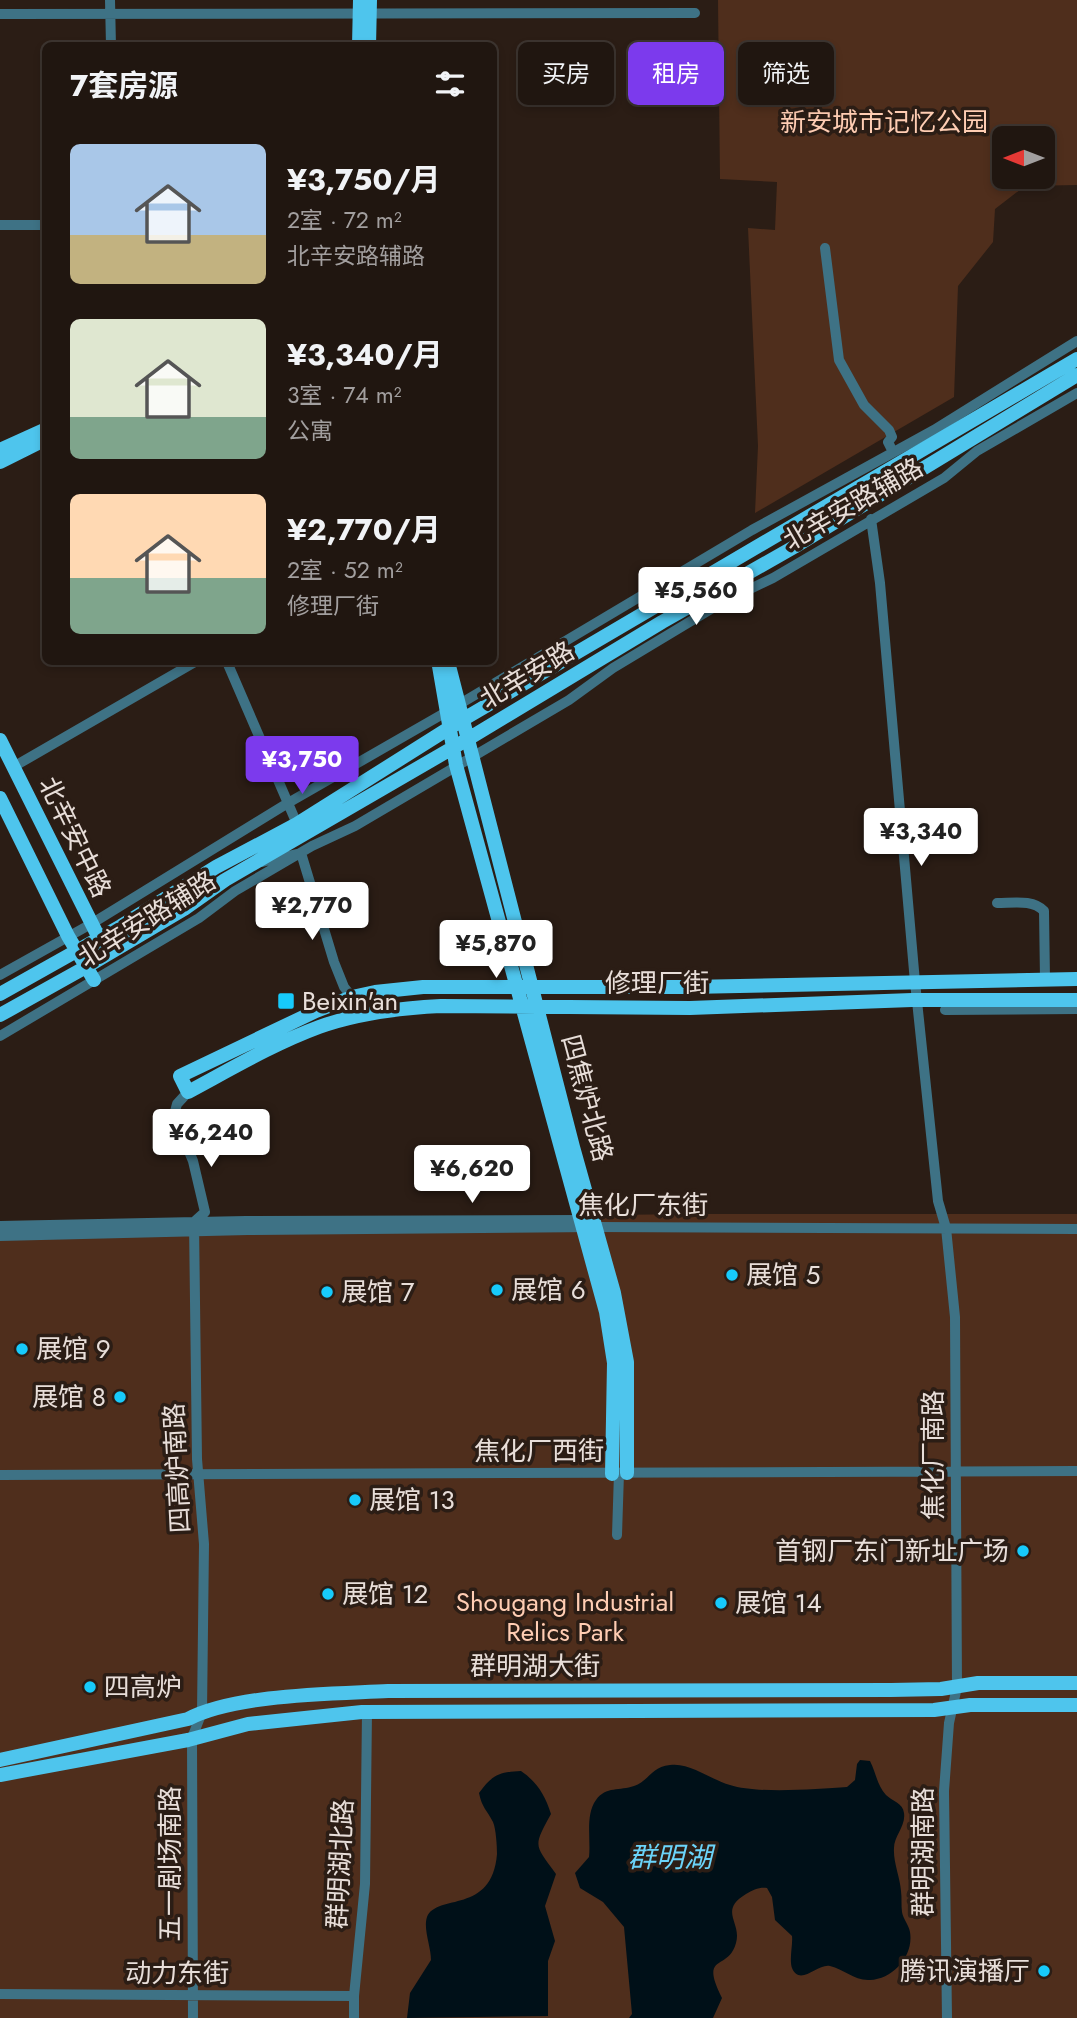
<!DOCTYPE html>
<html lang="zh">
<meta charset="utf-8">
<style>
:root{--surface:#201610;--page:#281f19;--text:#f1f3f6;--muted:#a29f9f;--line:#3d3530;--accent:#7c3aed}
body{margin:0;font-family:Jost,"Noto Sans SC",sans-serif;background:var(--page);color:var(--text);height:100vh;display:flex;flex-direction:column;font-size:26px;white-space:nowrap}
*{box-sizing:border-box;margin:0}
p{font-size:23px;color:var(--muted)}
.icon{flex:none;width:38px;height:38px;fill:none;stroke:currentColor;stroke-width:2;stroke-linecap:round;stroke-linejoin:round}
.map{position:relative;flex:1;overflow:hidden}
.side{position:absolute;left:42px;top:42px;width:455px;height:623px;display:flex;flex-direction:column;background:var(--surface);border-radius:10px;box-shadow:0 4px 10px #0003,0 0 0 2px var(--line)}
.side>*{flex:none}
.guide{position:absolute;left:518px;top:42px;width:453px;height:63px;display:flex;gap:14px}
.needle{width:46px;rotate:270deg}
.controls{position:absolute;left:992px;top:126px;display:grid;gap:14px}
.controls a{display:grid;place-items:center;width:63px;height:63px;border-radius:10px;background:var(--surface);box-shadow:0 4px 10px #0003,0 0 0 2px var(--line);font-size:35px}
.price{position:absolute;translate:-50% -60px;padding:0 16px;border-radius:7px;background:#fff;color:#222;font-size:23px;line-height:46px;filter:drop-shadow(0 2px 4px #0008)}
.price::after{content:'';position:absolute;left:50%;top:42px;width:21px;height:16px;margin-left:-10px;background:inherit;clip-path:polygon(0 0,100% 0,50% 100%)}
.price.active{background:var(--accent);color:#fff}
ul{padding:0;list-style:none}
li{display:flex;align-items:center;gap:21px;height:175px;padding:0 28px}
li span{display:grid;place-items:center;flex:none;width:196px;height:140px;border-radius:10px;color:#555}
li>.icon{margin-inline-start:auto}
span .icon{width:84px;height:84px;fill:#fffc;stroke-width:1}
li b{font-size:30px}
h2{display:flex;justify-content:space-between;align-items:center;height:84px;padding:0 28px;font-size:30px}
.pill{padding:0 24px;border-radius:10px;background:var(--surface);box-shadow:0 4px 10px #0003,0 0 0 2px var(--line);font-size:24px;line-height:63px}
.pill.active{background:var(--accent);color:#fff}
.map>svg:first-child{display:block}
.green{fill:#4f2e1c;fill-rule:evenodd}
.water{fill:#001018}
.lines{fill:none;stroke-linecap:round;stroke-linejoin:round}
.minor{stroke:#3e7285;stroke-width:10}
.major{stroke:#4ec5ed;stroke-width:14}
.poi-dot{fill:#17cafb;stroke:#2b1d15;stroke-width:2.5}
.labels{text-anchor:middle;stroke-width:7;stroke-linejoin:round;paint-order:stroke}
.park-label{font-size:26px;fill:#ffcdb3;stroke:#2b1d15}
.street-label{font-size:26px;fill:#e8ded9;stroke:#2b1d15}
.poi-label{font-size:26px;fill:#e8ded9;stroke:#2b1d15;text-anchor:start}
.water-label{font-size:28px;font-style:italic;fill:#6bd4fa;stroke:#2b1d15}
</style>
<div class="map">
<svg width="1077" height="2018" viewBox="0 0 1077 2018">
<rect width="100%" height="100%" fill="#2b1d15"/>
<path class="green" d="M718 0H1077V185L1025 186 995 209 993 242 958 286 954 397 755 513 758 446 748 228 775 230 777 182 720 179ZM1004 138H1043V177H1004Z
M700 1214H1077V2018H0V1221Z"/>
<path class="water" d="M860 1760 870 1761C876 1773 877 1785 886 1795 892 1801 903 1803 904 1813 906 1826 894 1836 894 1848 893 1862 900 1877 901 1891 902 1898 901 1905 902 1912 903 1919 909 1925 910 1932 914 1956 893 1979 870 1980 854 1981 844 1969 830 1966 818 1963 800 1987 792 1968 789 1959 793 1945 792 1936L775 1920 772 1897 767 1888C759 1887 753 1890 746 1894 718 1911 742 1922 736 1943 728 1972 699 1952 722 1998L713 2018H629L632 2014 624 1927 603 1902 580 1888 575 1873 589 1857C591 1840 585 1815 596 1800 606 1786 620 1791 634 1786 649 1781 651 1767 670 1765 690 1762 711 1780 730 1785 758 1794 816 1789 847 1787L855 1780 857 1764Z
M521 1771C537 1782 545 1795 551 1814 533 1847 534 1844 556 1874L545 1906 555 1941 548 1961V2016L407 2018 410 1993 431 1960C431 1947 423 1929 427 1917 437 1893 492 1915 497 1854 497 1846 496 1829 493 1822 487 1810 482 1808 479 1793 492 1775 499 1772 521 1771Z"/>
<g class="lines">
<path class="minor" d="M110 0 111 46
M0 14 695 13
M0 225H46
M825 248 839 360 864 405 889 430 892 437 888 442 893 452
M871 519 880 583 915 982 938 1201 946 1228 955 1317 957 1687 949 1723 944 1791 947 2018
M227 662 297 824
M13 767 195 662
M262 862 301 853 334 962 344 987 352 997 362 1015
M997 903C1013 903 1033 899 1044 911L1045 979
M0 975 91 924 288 803 448 711 752 530 934 430 1077 341
M945 1010 1077 1009
M0 1036 199 918 235 891 312 846 355 826 569 700 613 668 721 603 773 578 944 478 977 451 1077 393
M188 1092 177 1104 174 1115 193 1161 205 1212 194 1222 197 1459 204 1544 202 1712 192 1738 193 2018
M0 1226 246 1221 585 1220
M0 1236 248 1230 596 1227 1077 1229
M0 1475 1077 1471
M617 1535 619 1473
M0 1994 354 1996
M354 2018V1996L365 1884 367 1712"/>
<path class="major" d="M359 46 360 0
M369 46 370 0
M0 450 46 429
M0 462 46 439
M448 662 573 1147 614 1293 627 1362V1473
M439 666 456 765 606 1312 614 1363 612 1474
M0 740 102 944
M0 798 68 936 94 980
M1077 979 690 987H423L375 992 352 997 316 1011 180 1076 188 1092C231 1069 273 1044 319 1027 358 1013 399 1008 441 1006L690 1008 912 1000H1077
M0 994 121 926 216 867 297 824 462 720 1077 359
M0 1015 86 967 184 909 225 880 468 739 662 622 794 547 1077 375
M0 1760 188 1719C236 1694 332 1694 388 1691L891 1690 941 1689 978 1683H1077
M0 1775 188 1740 248 1724 362 1712 934 1710 970 1705H1077"/>
</g>
<g class="poi-dot">
<rect x="277" y="992" width="18" height="18" rx="3.5"/>
<circle cx="732" cy="1275" r="7"/>
<circle cx="497" cy="1290" r="7"/>
<circle cx="327" cy="1292" r="7"/>
<circle cx="22" cy="1349" r="7"/>
<circle cx="120" cy="1397" r="7"/>
<circle cx="355" cy="1500" r="7"/>
<circle cx="1023" cy="1551" r="7"/>
<circle cx="328" cy="1594" r="7"/>
<circle cx="721" cy="1603" r="7"/>
<circle cx="90" cy="1687" r="7"/>
<circle cx="1044" cy="1971" r="7"/>
</g>
<g class="labels">
<g class="park-label">
<text x="884" y="131">新安城市记忆公园</text>
<text x="565" y="1611">Shougang Industrial<tspan x="565" dy="30">Relics Park</tspan></text>
</g>
<g class="street-label">
<text transform="translate(853 504) rotate(-30)" y="9">北辛安路辅路</text>
<text transform="translate(527 675) rotate(-31)" y="9">北辛安路</text>
<text transform="translate(75 837) rotate(64)" y="9">北辛安中路</text>
<text transform="translate(147 919) rotate(-32)" y="9">北辛安路辅路</text>
<text x="657" y="992">修理厂街</text>
<text transform="translate(587 1098) rotate(75)" y="9">四焦炉北路</text>
<text x="643" y="1214">焦化厂东街</text>
<text x="539" y="1460">焦化厂西街</text>
<text transform="translate(933 1455) rotate(-90)" y="9">焦化厂南路</text>
<text transform="translate(177 1468) rotate(-93)" y="9">四高炉南路</text>
<text x="535" y="1675">群明湖大街</text>
<text transform="translate(923 1852) rotate(-90)" y="9">群明湖南路</text>
<text transform="translate(170 1864) rotate(-90)" y="9">五一剧场南路</text>
<text transform="translate(340 1864) rotate(-87)" y="9">群明湖北路</text>
<text x="177" y="1982">动力东街</text>
</g>
<g class="poi-label">
<text x="302" y="1010">Beixin'an</text>
<text x="746" y="1284">展馆 5</text>
<text x="511" y="1299">展馆 6</text>
<text x="341" y="1301">展馆 7</text>
<text x="36" y="1358">展馆 9</text>
<text x="106" y="1406" text-anchor="end">展馆 8</text>
<text x="369" y="1509">展馆 13</text>
<text x="1009" y="1560" text-anchor="end">首钢厂东门新址广场</text>
<text x="342" y="1603">展馆 12</text>
<text x="735" y="1612">展馆 14</text>
<text x="104" y="1696">四高炉</text>
<text x="1030" y="1980" text-anchor="end">腾讯演播厅</text>
</g>
<g class="water-label">
<text x="670" y="1867">群明湖</text>
</g>
</g>
</svg>
<div class="controls">
<a><svg class="needle" viewBox="-14 -14 28 28"><path d="M0-13l5 13h-10z" fill="#e53935"/><path d="M0 13l5-13h-10z" fill="#a29f9f"/></svg></a>
</div>
<b class="price" style="left:696px;top:627px">¥5,560</b>
<b class="price active" style="left:302px;top:796px">¥3,750</b>
<b class="price" style="left:921px;top:868px">¥3,340</b>
<b class="price" style="left:312px;top:942px">¥2,770</b>
<b class="price" style="left:496px;top:980px">¥5,870</b>
<b class="price" style="left:211px;top:1169px">¥6,240</b>
<b class="price" style="left:472px;top:1205px">¥6,620</b>
<div class="guide">
<a class="pill">买房</a>
<a class="pill active">租房</a>
<a class="pill">筛选</a>
</div>
<section class="side">
<h2>7套房源<svg class="icon" aria-label="filters" viewBox="0 0 24 24"><path d="M4 7h16M4 17h16"/><circle cx="9" cy="7" r="2"/><circle cx="15" cy="17" r="2"/></svg></h2>
<ul>
<li><span style="background:linear-gradient(#a9c7e8 65%,#c2b280 0)"><svg class="icon" aria-label="home" viewBox="0 0 24 24"><path d="M3 11l9-7 9 7M6 9v11h12V9"/></svg></span><div><b>¥3,750/月</b><p>2室 · 72 m²</p><p>北辛安路辅路</p></div></li>
<li><span style="background:linear-gradient(#dfe7d0 70%,#7fa58c 0)"><svg class="icon" aria-label="home" viewBox="0 0 24 24"><path d="M3 11l9-7 9 7M6 9v11h12V9"/></svg></span><div><b>¥3,340/月</b><p>3室 · 74 m²</p><p>公寓</p></div></li>
<li><span style="background:linear-gradient(#ffd9b3 60%,#7fa58c 0)"><svg class="icon" aria-label="home" viewBox="0 0 24 24"><path d="M3 11l9-7 9 7M6 9v11h12V9"/></svg></span><div><b>¥2,770/月</b><p>2室 · 52 m²</p><p>修理厂街</p></div></li>
</ul>
</section>
</div>
